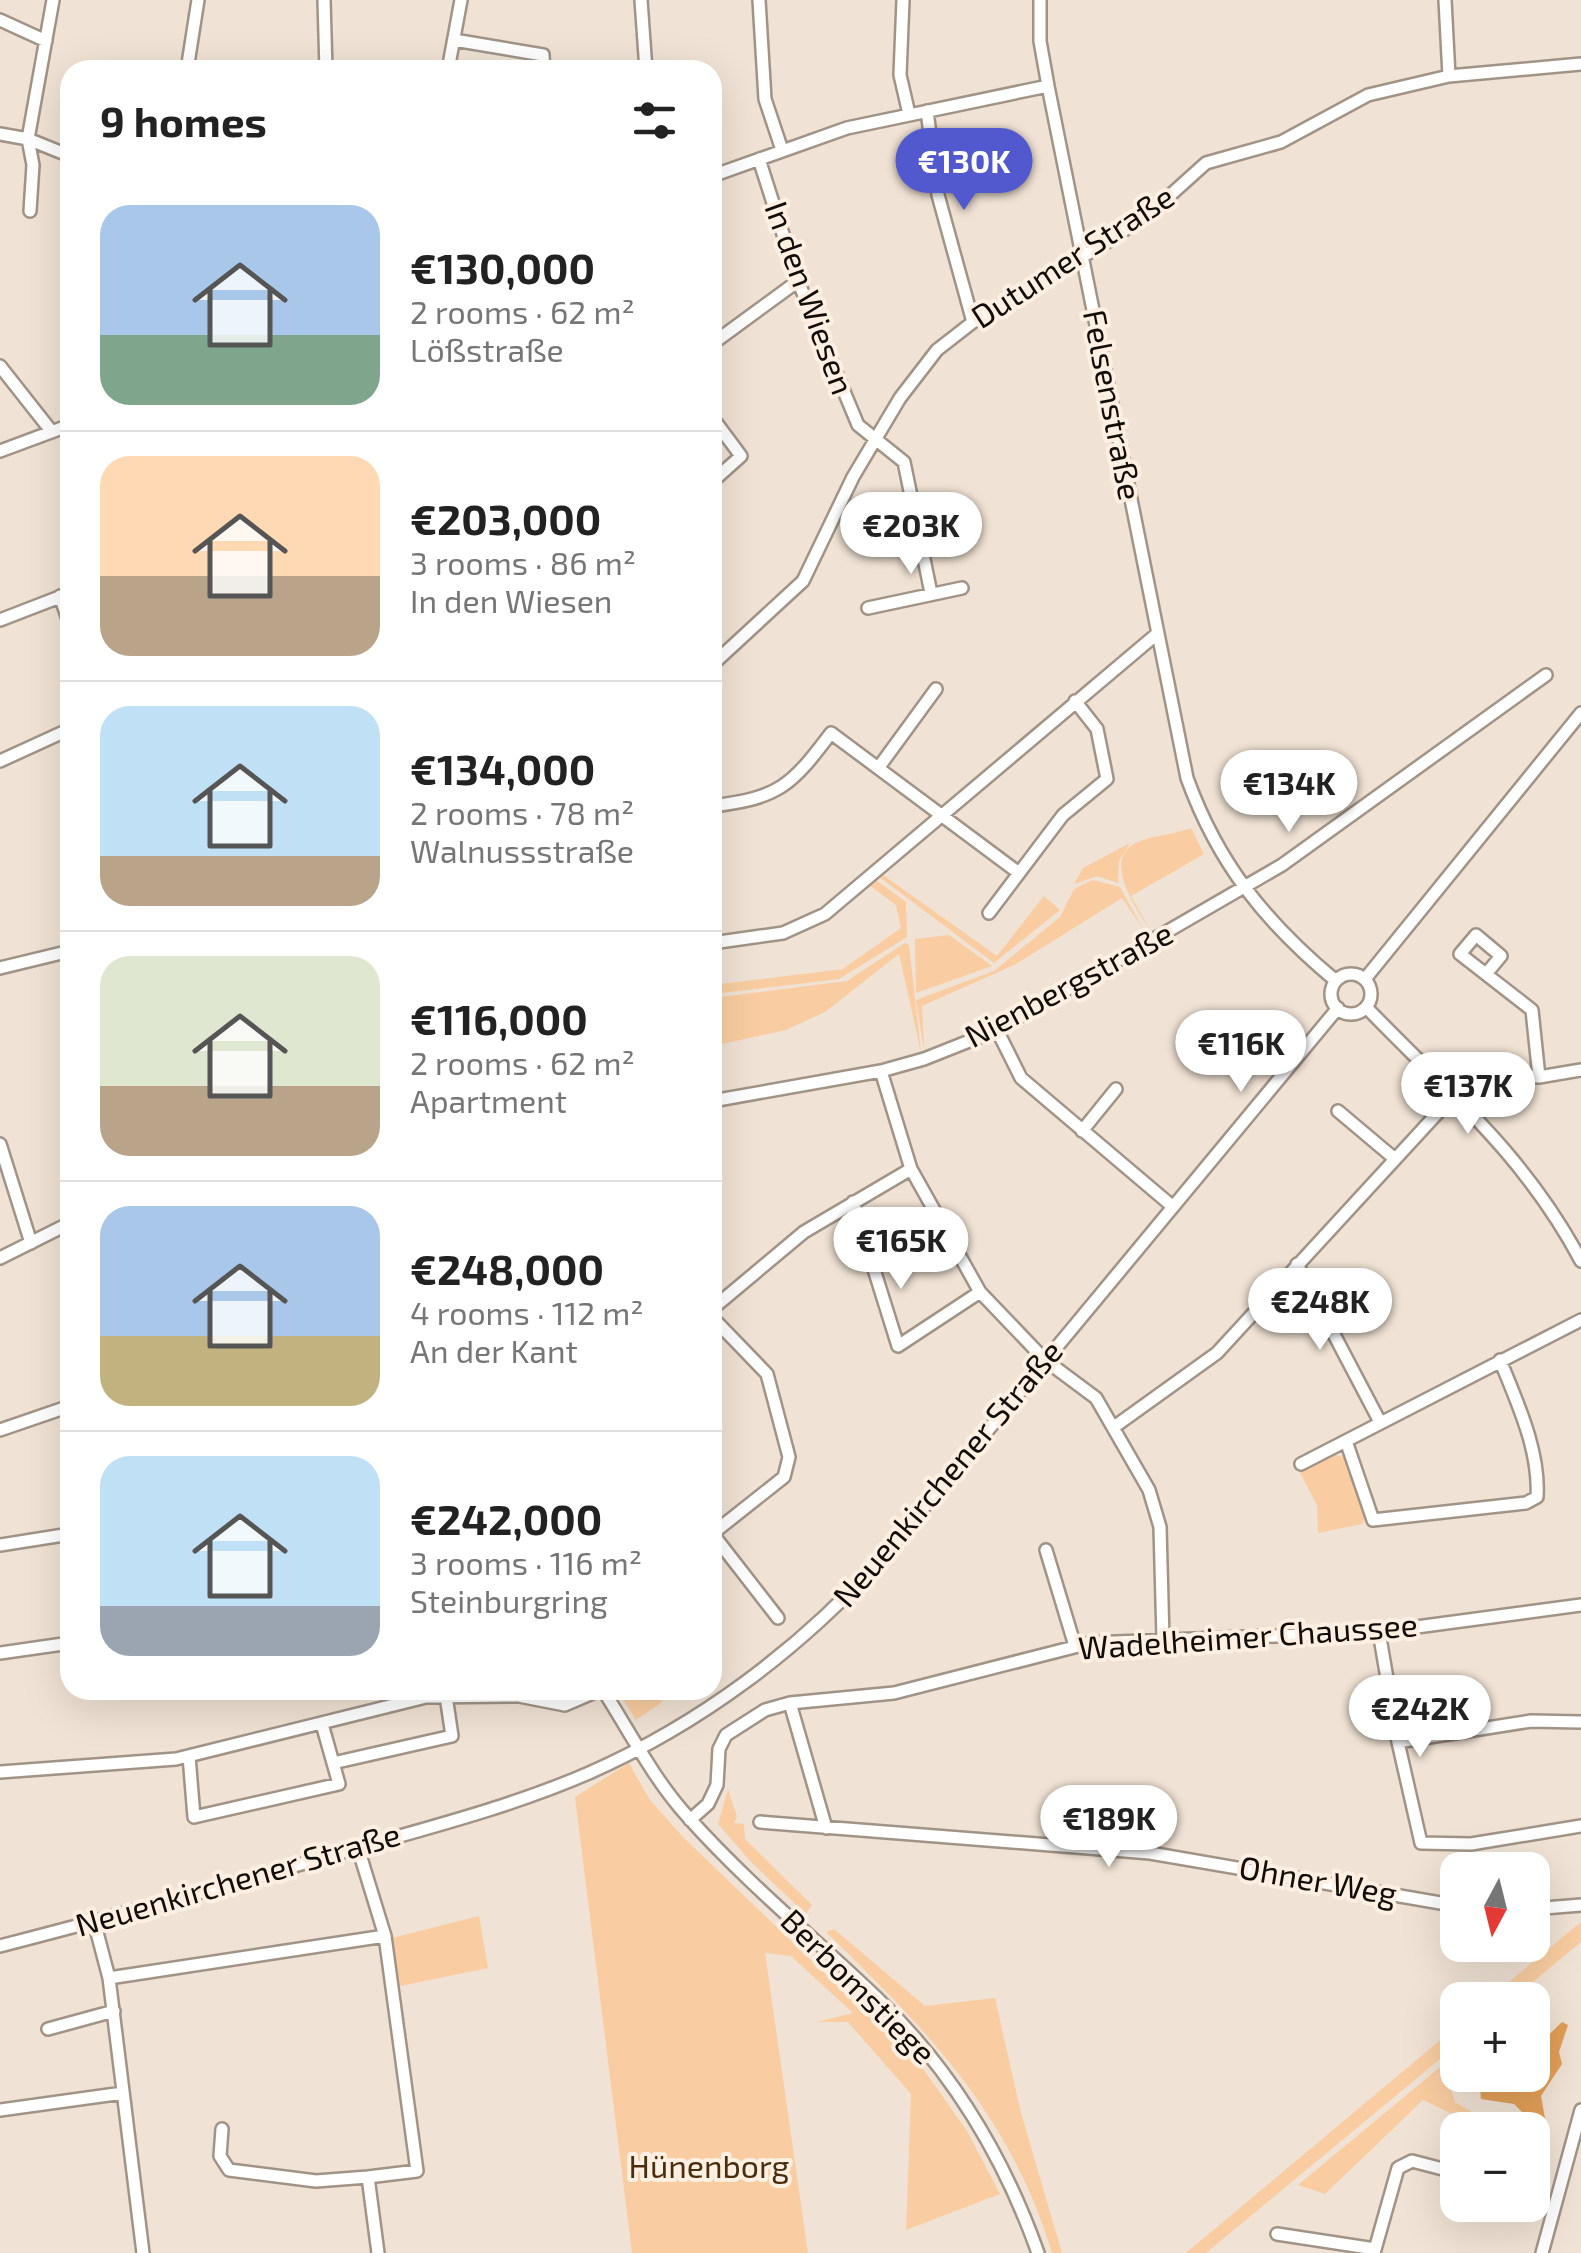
<!DOCTYPE html>
<meta charset="utf-8">
<style>
:root{--surface:#fff;--page:#f6f6f6;--text:#222;--muted:#767676;--line:#e0e0e0;--accent:#5258ce}
body{margin:0;font-family:"Exo 2",sans-serif;background:var(--page);color:var(--text);height:100vh;display:flex;flex-direction:column;font-size:38px;white-space:nowrap}
*{box-sizing:border-box;margin:0}
p{font-size:32px;color:var(--muted)}
.icon{flex:none;width:55px;height:55px;fill:none;stroke:currentColor;stroke-width:2;stroke-linecap:round;stroke-linejoin:round}
.map{position:relative;flex:1;overflow:hidden}
.side{position:absolute;left:60px;top:60px;width:662px;height:1640px;display:flex;flex-direction:column;background:var(--surface);border-radius:30px;box-shadow:0 10px 40px #0002}
.side>*{flex:none}
.needle{width:65px;rotate:187deg}
.tools{position:absolute;left:1440px;top:1852px;display:grid;gap:20px}
.tools a{display:grid;place-items:center;width:110px;height:110px;border-radius:20px;background:var(--surface);box-shadow:0 10px 40px #0002;font-size:50px}
.price{position:absolute;translate:-50% -85px;padding:0 22px;border-radius:35px;background:#fff;color:#222;font-size:32px;line-height:65px;filter:drop-shadow(0 2px 5px #0008)}
.price::after{content:'';position:absolute;left:50%;top:60px;width:30px;height:22px;margin-left:-15px;background:inherit;clip-path:polygon(0 0,100% 0,50% 100%)}
.price.on{background:var(--accent);color:#fff}
ul{padding:0;list-style:none}
li{display:flex;align-items:center;gap:30px;height:250px;padding:0 40px}
li+li{border-top:2px solid var(--line)}
li span{display:grid;place-items:center;flex:none;width:280px;height:200px;border-radius:30px;color:#555}
li>.icon{margin-inline-start:auto}
span .icon{width:120px;height:120px;fill:#fffc;stroke-width:1}
li b{font-size:42px}
h2{display:flex;justify-content:space-between;align-items:center;height:120px;padding:0 40px;font-size:42px}
.map>svg:first-child{display:block}
.green{fill:#f9cda1}
.water{fill:#e29f57}
.lines{fill:none;stroke-linecap:round;stroke-linejoin:round}
.minor-casing{stroke:#a19487;stroke-width:16}
.minor{stroke:#fff;stroke-width:11}
.labels{text-anchor:middle;stroke-width:8;stroke-linejoin:round;paint-order:stroke}
.street-label{font-size:32px;fill:#120d09;stroke:#fdefe1}
.park-label{font-size:32px;fill:#492d0e;stroke:#fdefe1}
</style>
<div class="map">
<svg width="1581" height="2253" viewBox="0 0 1581 2253">
<rect width="100%" height="100%" fill="#f0e2d4"/>
<path class="green" d="M1191 828 1204 854 1131 896 1150 930C1136 908 1097 854 1143 840 1159 835 1175 834 1191 828Z
M1130 843 1119 861 1118 883 1097 876 1074 884 1083 868Z
M880 873 997 956 1044 896 1060 910 994 963 878 876Z
M876 880 906 902 907 937 839 979 713 994 712 985 843 969 901 928 896 905 869 885Z
M1093 880 1120 887 1143 929 1122 898 1016 964 922 1006 924 1050 916 1000 994 971 1060 917 1074 889Z
M949 935 992 966 916 993 915 939Z
M905 943 909 945 921 1052 899 954 825 1012 786 1030 713 1046V998L847 981Z
M1332 1453 1345 1458 1366 1517 1362 1524 1318 1533 1317 1505 1299 1471Z
M629 1690H665V1692L661 1703 636 1720 622 1698Z
M629 1763 650 1800 683 1837 921 2066 967 2131 1000 2194 906 2230 911 2094 848 2022H817L853 2013 791 1956 765 1953 808 2253H632L575 1797Z
M728 1789 737 1817 734 1823 744 1824 745 1839 812 1905 806 1914 752 1863 718 1824Z
M479 1916 488 1968 400 1986 392 1938Z
M1581 1922V1942L1511 2000H1487Z
M834 1929 925 2006 995 1998 1021 2113 1062 2253H1052C1010 2114 927 2030 826 1932Z
M1457 2026V2045L1206 2253H1186Z
M1457 2053 1450 2087 1455 2102 1502 2130H1486L1423 2100 1325 2194 1298 2185Z"/>
<path class="water" d="M1562 2022 1568 2025 1559 2052 1562 2064 1541 2096 1546 2124 1536 2126 1514 2104 1481 2099 1480 2088 1497 2075H1532L1533 2050Z"/>
<g class="lines">
<g class="minor-casing">
<path id="minor" d="M324 0 326 70
M641 0 646 70
M759 0 765 99 782 150
M903 0 900 75 909 114
M1040 0V41L1048 86 1187 778C1218 864 1266 923 1336 981
M1445 0 1449 76
M0 20 46 41
M454 40 543 55 544 70
M187 70 198 0
M377 70H399
M448 70 461 0
M927 111 938 195 973 322
M0 134 28 139 70 156
M759 159 798 281 858 425 904 462 931 593
M712 176 847 128 1048 86
M30 211 33 165 28 139 53 0
M712 344 798 281
M0 366 52 432
M712 417 741 456 712 482
M0 451 70 425
M60 596 70 625
M868 608 962 588
M0 620 70 593
M712 665 803 581 853 477 900 398 937 350 973 322 1112 239 1166 199 1206 163 1281 142 1368 95 1449 76 1581 64
M0 761 70 729
M879 767 936 689
M712 806C779 798 791 786 831 733L1019 873
M989 913 1063 815 1107 779 1097 729 1075 701
M712 943 783 933 825 914 1158 633
M0 968 70 951
M1486 974 1501 956 1476 935 1460 954 1532 1010 1539 1077
M1331 994a20 20 0 1 1 40 0a20 20 0 1 1-40 0Z
M1365 979 1581 713
M1366 1007C1447 1091 1525 1155 1581 1261
M997 1030 1021 1078 1172 1206
M881 1071 911 1169 980 1292 1045 1360 1096 1398 1149 1490 1160 1527 1163 1639
M712 1101 881 1071 924 1059 997 1030 1282 865 1546 675
M1338 1111 1395 1159
M1082 1131 1116 1089
M0 1144 31 1243
M853 1202 898 1346 980 1292
M0 1258 70 1223
M1297 1264 1380 1422
M712 1309 804 1232 911 1169
M712 1317 767 1374 789 1457 784 1477 712 1534
M1114 1427 1217 1353 1456 1093 1493 1076 1539 1077 1581 1070
M0 1430 70 1406
M1346 1441 1373 1520 1526 1503 1537 1497C1540 1451 1517 1402 1500 1360
M1301 1464 1581 1320
M712 1533 778 1618
M0 1545 70 1534
M1046 1550 1075 1646
M1379 1632 1398 1742 1531 1721 1581 1722
M0 1653 70 1643
M603 1690C630 1732 654 1780 688 1817 746 1882 813 1937 876 1997 950 2068 1004 2157 1038 2253
M790 1703 826 1828
M1398 1742 1421 1843 1471 1844 1581 1826
M189 1756 194 1817 339 1784 322 1724
M333 1763 452 1736 446 1696
M0 1772 176 1759 426 1697 519 1696 565 1705 600 1690
M690 1820 708 1804 717 1785 719 1749 726 1735 765 1710 790 1703 894 1693 1090 1643 1379 1632 1581 1605
M760 1822 1150 1853 1458 1906
M358 1848 385 1936 417 2171 368 2177 378 2253
M1532 1909 1581 1905
M94 1921 109 1978 143 2253
M0 1946C108 1918 215 1889 322 1858 411 1832 504 1810 589 1773 700 1724 800 1649 881 1559L1338 1008
M109 1978 385 1936
M48 2029 114 2011
M0 2110 123 2093
M222 2129 220 2156 229 2170 316 2181 368 2177
M1277 2234 1375 2249
M1374 2253 1398 2168 1412 2161 1458 2173
M1542 2253 1581 2110"/>
</g>
<use href="#minor" class="minor"/>
</g>
<g class="labels">
<g class="street-label">
<text transform="translate(1073 257) rotate(-33)" y="11">Dutumer Straße</text>
<text transform="translate(809 298) rotate(70)" y="11">In den Wiesen</text>
<text transform="translate(1112 405) rotate(79)" y="11">Felsenstraße</text>
<text transform="translate(1069 985) rotate(-28)" y="11">Nienbergstraße</text>
<text transform="translate(948 1474) rotate(-50)" y="11">Neuenkirchener Straße</text>
<text transform="translate(1248 1637) rotate(-4)" y="11">Wadelheimer Chaussee</text>
<text transform="translate(238 1880) rotate(-16)" y="11">Neuenkirchener Straße</text>
<text transform="translate(1318 1881) rotate(10)" y="11">Ohner Weg</text>
<text transform="translate(858 1987) rotate(45)" y="11">Berbomstiege</text>
</g>
<g class="park-label">
<text x="709" y="2178">Hünenborg</text>
</g>
</g>
</svg>
<div class="tools">
<a><svg class="needle" viewBox="-14 -14 28 28"><path d="M0-13l5 13h-10z" fill="#e53935"/><path d="M0 13l5-13h-10z" fill="#767676"/></svg></a>
<a>+</a>
<a>−</a>
</div>
<b class="price on" style="left:964px;top:213px">€130K</b>
<b class="price" style="left:911px;top:577px">€203K</b>
<b class="price" style="left:1289px;top:835px">€134K</b>
<b class="price" style="left:1241px;top:1095px">€116K</b>
<b class="price" style="left:1468px;top:1137px">€137K</b>
<b class="price" style="left:901px;top:1292px">€165K</b>
<b class="price" style="left:1320px;top:1353px">€248K</b>
<b class="price" style="left:1420px;top:1760px">€242K</b>
<b class="price" style="left:1109px;top:1870px">€189K</b>
<section class="side">
<h2>9 homes<svg class="icon" aria-label="filters" viewBox="0 0 24 24"><path d="M4 7h16M4 17h16"/><circle cx="9" cy="7" r="2"/><circle cx="15" cy="17" r="2"/></svg></h2>
<ul>
<li><span style="background:linear-gradient(#a9c7e8 65%,#7fa58c 0)"><svg class="icon" aria-label="home" viewBox="0 0 24 24"><path d="M3 11l9-7 9 7M6 9v11h12V9"/></svg></span><div><b>€130,000</b><p>2 rooms · 62 m²</p><p>Lößstraße</p></div></li>
<li><span style="background:linear-gradient(#ffd9b3 60%,#b9a48a 0)"><svg class="icon" aria-label="home" viewBox="0 0 24 24"><path d="M3 11l9-7 9 7M6 9v11h12V9"/></svg></span><div><b>€203,000</b><p>3 rooms · 86 m²</p><p>In den Wiesen</p></div></li>
<li><span style="background:linear-gradient(#bfe0f5 75%,#b9a48a 0)"><svg class="icon" aria-label="home" viewBox="0 0 24 24"><path d="M3 11l9-7 9 7M6 9v11h12V9"/></svg></span><div><b>€134,000</b><p>2 rooms · 78 m²</p><p>Walnussstraße</p></div></li>
<li><span style="background:linear-gradient(#dfe7d0 65%,#b9a48a 0)"><svg class="icon" aria-label="home" viewBox="0 0 24 24"><path d="M3 11l9-7 9 7M6 9v11h12V9"/></svg></span><div><b>€116,000</b><p>2 rooms · 62 m²</p><p>Apartment</p></div></li>
<li><span style="background:linear-gradient(#a9c7e8 65%,#c2b280 0)"><svg class="icon" aria-label="home" viewBox="0 0 24 24"><path d="M3 11l9-7 9 7M6 9v11h12V9"/></svg></span><div><b>€248,000</b><p>4 rooms · 112 m²</p><p>An der Kant</p></div></li>
<li><span style="background:linear-gradient(#bfe0f5 75%,#9aa5b1 0)"><svg class="icon" aria-label="home" viewBox="0 0 24 24"><path d="M3 11l9-7 9 7M6 9v11h12V9"/></svg></span><div><b>€242,000</b><p>3 rooms · 116 m²</p><p>Steinburgring</p></div></li>
</ul>
</section>
</div>
